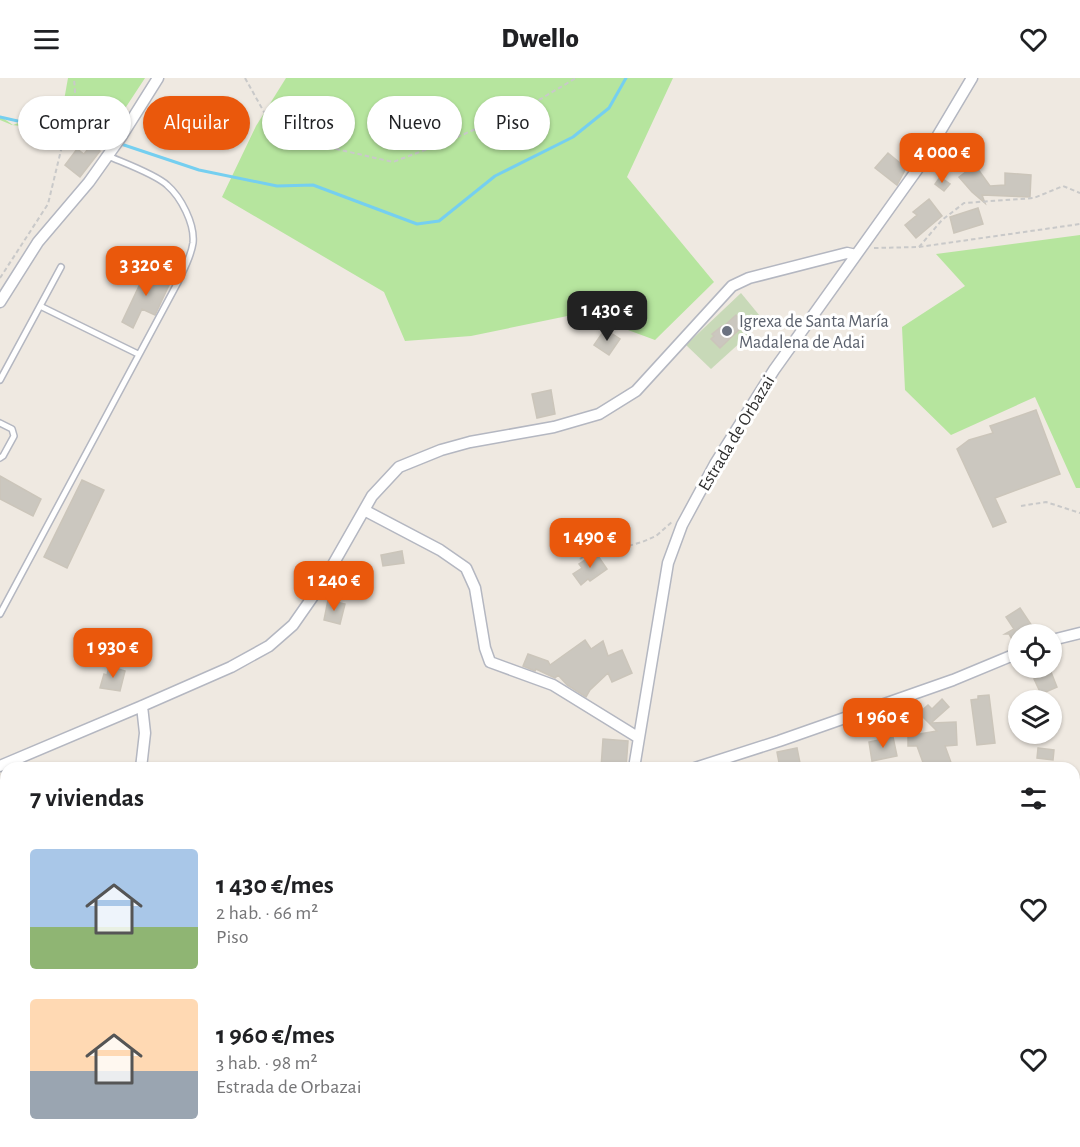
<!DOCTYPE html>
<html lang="es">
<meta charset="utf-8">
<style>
:root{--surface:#fff;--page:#f6f6f6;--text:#202124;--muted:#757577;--accent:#ea580c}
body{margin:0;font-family:"Alegreya Sans",sans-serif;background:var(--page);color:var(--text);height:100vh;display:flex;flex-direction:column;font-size:22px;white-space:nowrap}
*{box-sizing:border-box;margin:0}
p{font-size:20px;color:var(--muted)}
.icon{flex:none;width:33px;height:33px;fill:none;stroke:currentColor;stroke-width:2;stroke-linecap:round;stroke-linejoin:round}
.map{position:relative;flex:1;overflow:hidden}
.panel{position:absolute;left:0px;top:684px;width:1080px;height:386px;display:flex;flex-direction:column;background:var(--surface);border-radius:18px 18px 0 0;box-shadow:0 2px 4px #0004}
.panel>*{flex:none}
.top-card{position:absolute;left:18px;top:18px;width:600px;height:54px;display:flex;gap:12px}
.buttons{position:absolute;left:1008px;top:546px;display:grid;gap:12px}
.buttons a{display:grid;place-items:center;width:54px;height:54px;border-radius:50%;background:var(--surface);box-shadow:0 2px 4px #0004;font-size:30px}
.price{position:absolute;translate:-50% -51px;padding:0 14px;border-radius:12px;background:var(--accent);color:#fff;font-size:20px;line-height:39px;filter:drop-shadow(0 2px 3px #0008)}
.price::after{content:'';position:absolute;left:50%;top:36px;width:18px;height:14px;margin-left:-9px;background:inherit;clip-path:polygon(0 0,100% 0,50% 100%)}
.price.on{background:#222;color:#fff}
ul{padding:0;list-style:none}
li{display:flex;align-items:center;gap:18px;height:150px;padding:0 30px}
li span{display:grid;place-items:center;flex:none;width:168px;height:120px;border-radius:6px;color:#555}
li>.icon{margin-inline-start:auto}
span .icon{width:72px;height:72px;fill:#fffc;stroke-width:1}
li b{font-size:26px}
h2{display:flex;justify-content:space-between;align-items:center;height:72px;padding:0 30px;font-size:26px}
.tag{padding:0 21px;border-radius:27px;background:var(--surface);box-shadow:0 2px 4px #0004;font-size:21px;line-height:54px}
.tag.on{background:var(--accent);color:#fff}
header{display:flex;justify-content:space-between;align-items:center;height:78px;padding:0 30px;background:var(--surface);font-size:27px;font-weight:800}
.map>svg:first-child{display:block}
.green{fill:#b6e59e}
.cemetery{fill:#c8d9b8}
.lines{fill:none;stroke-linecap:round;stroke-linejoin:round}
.stream{stroke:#75cff0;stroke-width:3}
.building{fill:#cbc7bf;stroke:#cbc5ba;stroke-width:1.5}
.service-casing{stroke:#b4b7c1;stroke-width:8}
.minor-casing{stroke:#b4b7c1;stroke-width:13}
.path{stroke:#c9c9c9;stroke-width:2;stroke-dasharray:4.5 3;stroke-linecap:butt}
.service{stroke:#fff;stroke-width:5}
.minor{stroke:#fff;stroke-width:10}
.worship-dot{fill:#6b7280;stroke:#fff;stroke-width:2}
.labels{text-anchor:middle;stroke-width:6;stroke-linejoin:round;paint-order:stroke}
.worship-label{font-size:18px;fill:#5b616d;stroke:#fff;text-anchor:start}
.street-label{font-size:18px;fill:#2e2e2e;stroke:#fff}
</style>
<header><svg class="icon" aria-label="menu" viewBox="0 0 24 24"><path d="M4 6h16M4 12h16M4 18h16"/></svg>Dwello<svg class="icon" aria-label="heart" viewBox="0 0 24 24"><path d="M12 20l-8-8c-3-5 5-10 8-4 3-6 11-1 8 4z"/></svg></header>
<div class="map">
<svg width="1080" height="1069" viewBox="0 0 1080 1069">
<rect width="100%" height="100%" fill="#efe9e1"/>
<path class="green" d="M68 0H145L107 58 12 47 0 42V38L13 47 63 28Z
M286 0H673L627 99 714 204 655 262 582 235 471 258 405 263 384 214 222 119 256 48Z
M1080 157V410H1076L1035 319 951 357 905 312 902 249 965 208 936 176Z
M1080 1039V1069H1011V1064H1074V1040Z
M207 1064H354L347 1069H200Z
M715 1064H843L845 1069H708Z"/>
<path class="cemetery" d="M741 215 764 243 711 291 686 267Z"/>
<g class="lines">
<path class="stream" d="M0 39 114 65
M121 66 199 92 277 108 313 107 417 146 439 143 495 98 573 59 609 30 626 0"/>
</g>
<path class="building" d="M92 66 100 73 80 99 65 87 77 71 84 76Z
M888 75 906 90 897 107 875 90Z
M975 87 990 108 1005 107V95L1031 97 1030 119 982 117 985 125 972 114 959 99Z
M940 99 950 106 944 113 935 106Z
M929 121 942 138 916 160 905 147 917 137 913 134Z
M978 130 983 146 954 155 950 139Z
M148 189 161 196 158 202 169 207 155 237 142 231 133 250 122 244Z
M736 237 745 246 720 270 711 261 714 258 712 256 722 248 723 249Z
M605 251 620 261 609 277 594 267Z
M551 312 555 336 537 340 532 316Z
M1036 332 1060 396 995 420 1006 444 993 449 957 371 969 362 993 355 990 348Z
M0 398 41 421 33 438 0 421Z
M82 402 104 412 67 490 44 479Z
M402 473 404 485 383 488 381 477Z
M596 475 607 491 590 503 588 501 581 507 573 496 582 490 579 486Z
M328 522 345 526 340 546 324 542Z
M1020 530 1036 554 1032 556H1018V568H1016L1009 556H1005L1014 551 1006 539Z
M585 562 591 571 603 563 608 578 622 572 632 595 612 604 608 595 590 612 586 619 567 607 558 597 555 600 536 591 535 593 523 588 528 576 548 583 550 587Z
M109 588 125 593 120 613 100 610 104 596 107 597Z
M1051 594 1057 609 1041 616 1034 601Z
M989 617 995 665 977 667 971 622 978 621V618Z
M942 621 949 629 931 645 956 644 957 667 945 668 953 690H925L917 668H908V658L937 653 919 635 928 627 932 631Z
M893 659 897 678 872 683 869 664Z
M603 661 628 663 626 690H601Z
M797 670 801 690H780L777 674Z
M1038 670 1054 672 1053 682 1037 680Z"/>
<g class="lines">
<g class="service-casing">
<path id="service" d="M40 228 61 189
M0 302 40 228 138 276
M0 345 12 351 14 358 3 378 0 380
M0 536 178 204C184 191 191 179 193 165 195 146 181 119 167 107 155 96 124 85 108 78"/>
</g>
<g class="minor-casing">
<path id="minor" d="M0 224 38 164 89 104 121 59 158 0
M364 432 440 472 466 490 475 510 485 570 490 584 553 607 639 660
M1052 562 1080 555
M0 688 142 628 231 589 269 568 293 547 323 504 372 418 399 389 441 372 470 364 554 349 599 336 636 313 732 208 749 200 847 175 856 177
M141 690 145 655 142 628
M634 690 668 485 682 447 715 386 774 292 919 89 972 0
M695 690 779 663 953 602 1018 575
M128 1064 131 1069
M186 1069 194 1064"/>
</g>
<path class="path" d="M245 0 264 34 319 67 393 84 441 66 527 29 576 0
M919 169 942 142 964 125 1034 120 1063 108 1080 115
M874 170 919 169 1080 146
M0 200 48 126 75 14 74 0
M1021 428 1046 424 1080 435
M580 481 595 471 611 473 642 464 656 458 672 444
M1074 817H1080"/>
<use href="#service" class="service"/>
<use href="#minor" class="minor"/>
</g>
<circle class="worship-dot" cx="727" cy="253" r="6"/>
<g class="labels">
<g class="worship-label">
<text x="739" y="249">Igrexa de Santa María<tspan x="739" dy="21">Madalena de Adai</tspan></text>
</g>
<g class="street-label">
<text transform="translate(736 355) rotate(-59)" y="6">Estrada de Orbazai</text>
</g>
</g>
</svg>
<div class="buttons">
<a><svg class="icon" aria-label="locate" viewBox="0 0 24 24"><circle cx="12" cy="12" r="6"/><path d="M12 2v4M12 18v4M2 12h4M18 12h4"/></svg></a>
<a><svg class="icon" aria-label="layers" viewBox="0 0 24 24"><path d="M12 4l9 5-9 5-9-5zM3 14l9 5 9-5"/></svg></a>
</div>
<b class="price" style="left:942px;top:106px">4 000 €</b>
<b class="price" style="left:146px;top:219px">3 320 €</b>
<b class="price on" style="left:607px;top:264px">1 430 €</b>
<b class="price" style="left:590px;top:491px">1 490 €</b>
<b class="price" style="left:334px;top:534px">1 240 €</b>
<b class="price" style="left:113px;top:601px">1 930 €</b>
<b class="price" style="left:883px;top:671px">1 960 €</b>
<div class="top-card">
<a class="tag">Comprar</a>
<a class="tag on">Alquilar</a>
<a class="tag">Filtros</a>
<a class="tag">Nuevo</a>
<a class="tag">Piso</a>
</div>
<section class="panel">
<h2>7 viviendas<svg class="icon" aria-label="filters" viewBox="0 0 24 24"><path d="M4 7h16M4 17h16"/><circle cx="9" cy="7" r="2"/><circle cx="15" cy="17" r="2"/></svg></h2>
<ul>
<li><span style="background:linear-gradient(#a9c7e8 65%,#8fb573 0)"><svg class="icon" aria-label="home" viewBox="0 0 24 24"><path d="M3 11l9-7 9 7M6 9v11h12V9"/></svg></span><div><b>1 430 €/mes</b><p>2 hab. · 66 m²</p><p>Piso</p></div><svg class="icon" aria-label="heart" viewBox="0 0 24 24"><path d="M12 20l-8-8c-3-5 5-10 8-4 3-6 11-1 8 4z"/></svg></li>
<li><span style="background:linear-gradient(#ffd9b3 60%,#9aa5b1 0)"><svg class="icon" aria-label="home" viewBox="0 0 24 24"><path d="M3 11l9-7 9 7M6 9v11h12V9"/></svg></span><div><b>1 960 €/mes</b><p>3 hab. · 98 m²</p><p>Estrada de Orbazai</p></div><svg class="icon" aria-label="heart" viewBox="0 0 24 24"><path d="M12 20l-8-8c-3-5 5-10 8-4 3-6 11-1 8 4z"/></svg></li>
</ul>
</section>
</div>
